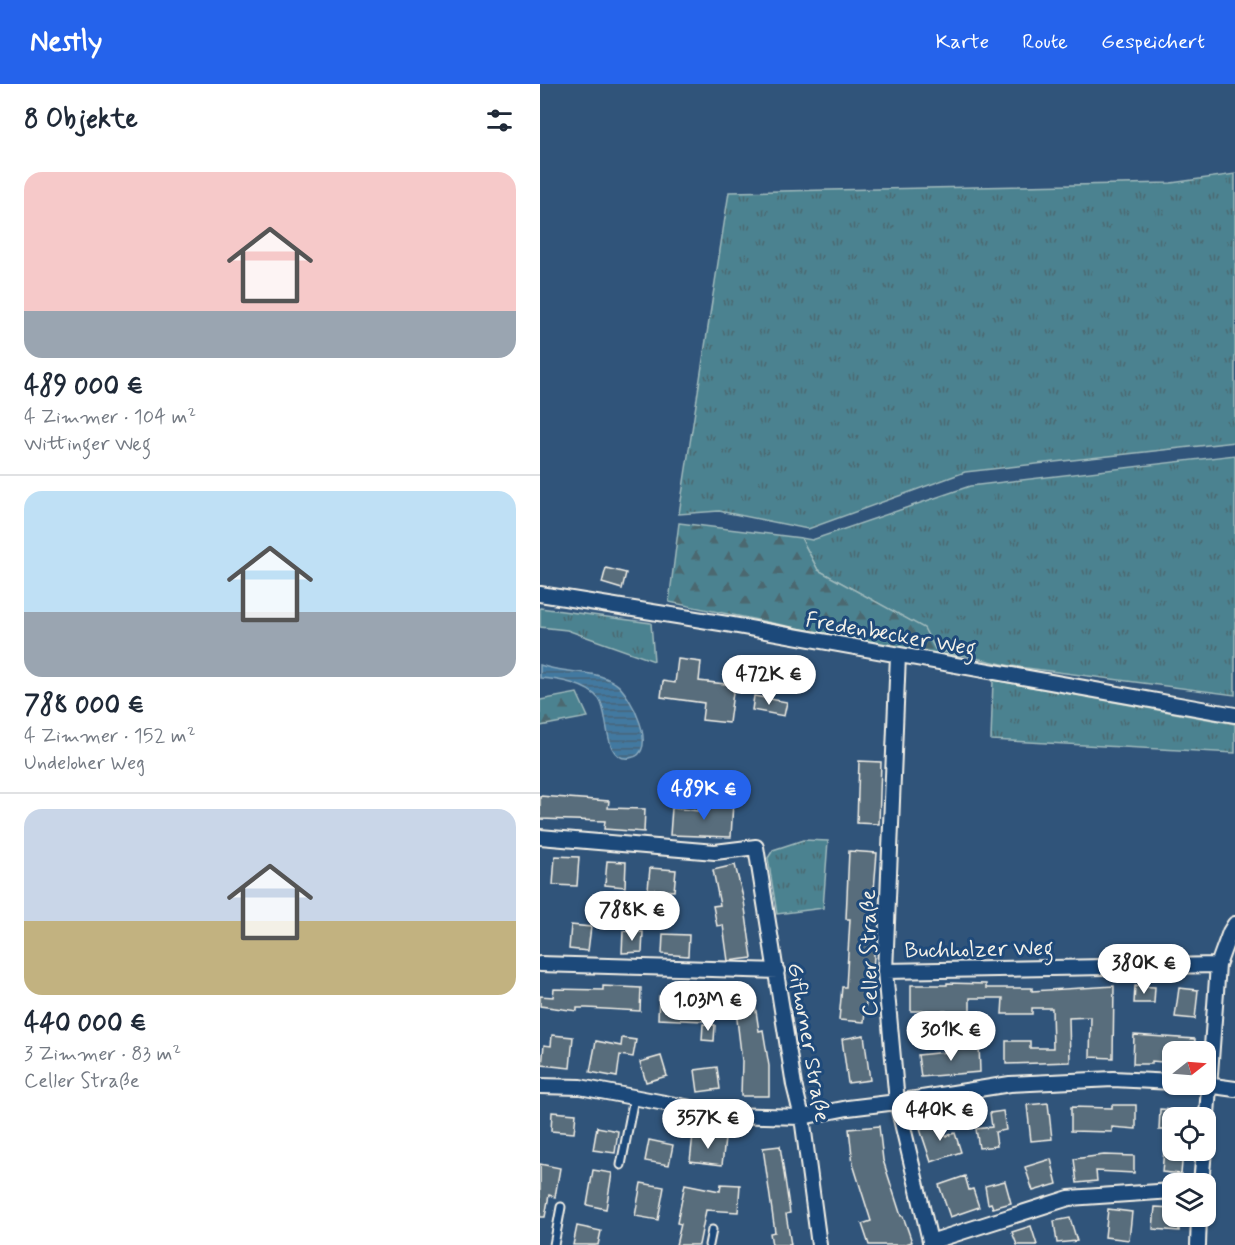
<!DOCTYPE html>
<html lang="de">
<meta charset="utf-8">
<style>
:root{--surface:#fff;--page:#f2f2f3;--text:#1f2937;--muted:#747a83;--line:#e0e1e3;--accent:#2563eb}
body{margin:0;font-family:Mynerve,sans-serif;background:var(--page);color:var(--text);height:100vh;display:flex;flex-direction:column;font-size:22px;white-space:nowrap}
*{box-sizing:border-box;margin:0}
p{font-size:20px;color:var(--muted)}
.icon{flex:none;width:33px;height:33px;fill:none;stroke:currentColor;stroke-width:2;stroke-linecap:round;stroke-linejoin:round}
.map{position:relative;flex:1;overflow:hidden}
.side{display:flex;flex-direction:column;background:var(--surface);width:540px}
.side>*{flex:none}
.needle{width:39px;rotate:73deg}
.fabs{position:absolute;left:622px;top:957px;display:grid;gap:12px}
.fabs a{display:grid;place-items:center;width:54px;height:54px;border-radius:12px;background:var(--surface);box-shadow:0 2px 4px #0004;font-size:30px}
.price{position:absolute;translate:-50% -51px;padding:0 14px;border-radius:21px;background:#fff;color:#222;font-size:20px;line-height:39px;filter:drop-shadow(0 2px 3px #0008)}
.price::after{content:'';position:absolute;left:50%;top:36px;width:18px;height:14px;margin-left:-9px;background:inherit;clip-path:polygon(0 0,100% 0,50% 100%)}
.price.selected{background:var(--accent);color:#fff}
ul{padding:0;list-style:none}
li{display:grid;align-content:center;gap:12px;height:318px;padding:0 24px}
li+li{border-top:2px solid var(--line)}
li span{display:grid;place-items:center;height:186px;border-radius:18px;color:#555}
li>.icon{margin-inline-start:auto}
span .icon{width:108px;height:108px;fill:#fffc;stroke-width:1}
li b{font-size:26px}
h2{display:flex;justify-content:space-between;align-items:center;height:72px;padding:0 24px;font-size:26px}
header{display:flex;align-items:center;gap:36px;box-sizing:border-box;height:84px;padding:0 30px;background:var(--accent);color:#fff}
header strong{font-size:28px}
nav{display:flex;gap:33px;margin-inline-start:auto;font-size:21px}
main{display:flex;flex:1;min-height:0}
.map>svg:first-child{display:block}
.grass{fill:url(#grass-tufts);stroke:#a0babc;stroke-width:1.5}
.forest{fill:url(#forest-firs);stroke:#a0babc;stroke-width:1.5}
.water{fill:url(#water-rules);stroke:#8aa9bd;stroke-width:1.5}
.building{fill:#596d7b;stroke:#f4f1e8;stroke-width:1.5}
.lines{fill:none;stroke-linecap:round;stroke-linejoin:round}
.lane-casing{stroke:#f4f1e8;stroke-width:11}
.street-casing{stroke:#f4f1e8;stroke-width:18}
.lane{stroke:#1f4a7a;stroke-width:7}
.street{stroke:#1f4a7a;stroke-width:14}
.labels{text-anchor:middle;stroke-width:6;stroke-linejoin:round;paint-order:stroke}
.street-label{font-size:22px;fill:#f4f1e8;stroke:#1f4a7a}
</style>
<header>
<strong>Nestly</strong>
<nav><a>Karte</a><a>Route</a><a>Gespeichert</a></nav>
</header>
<main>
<section class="side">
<h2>8 Objekte<svg class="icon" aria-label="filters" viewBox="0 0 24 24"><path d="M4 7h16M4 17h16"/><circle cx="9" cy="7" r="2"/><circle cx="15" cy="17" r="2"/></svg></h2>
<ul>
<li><span style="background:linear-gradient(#f6c9c9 75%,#9aa5b1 0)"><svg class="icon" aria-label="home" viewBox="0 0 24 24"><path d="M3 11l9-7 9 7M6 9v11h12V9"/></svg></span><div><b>489 000 €</b><p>4 Zimmer · 104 m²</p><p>Wittinger Weg</p></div></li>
<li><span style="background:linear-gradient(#bfe0f5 65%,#9aa5b1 0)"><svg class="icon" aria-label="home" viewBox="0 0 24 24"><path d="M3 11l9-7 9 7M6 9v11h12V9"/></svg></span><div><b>788 000 €</b><p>4 Zimmer · 152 m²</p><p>Undeloher Weg</p></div></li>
<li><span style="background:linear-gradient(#c9d6e8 60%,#c2b280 0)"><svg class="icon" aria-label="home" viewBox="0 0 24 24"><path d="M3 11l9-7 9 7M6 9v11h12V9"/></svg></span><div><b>440 000 €</b><p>3 Zimmer · 83 m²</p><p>Celler Straße</p></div></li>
</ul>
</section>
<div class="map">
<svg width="695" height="1161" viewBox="0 0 695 1161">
<defs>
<pattern id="grass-tufts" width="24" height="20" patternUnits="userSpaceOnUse" patternTransform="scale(1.5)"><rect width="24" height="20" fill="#4c8290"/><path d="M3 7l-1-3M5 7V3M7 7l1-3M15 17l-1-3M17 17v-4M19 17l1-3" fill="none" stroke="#4b686f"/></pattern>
<pattern id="forest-firs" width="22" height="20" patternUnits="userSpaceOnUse" patternTransform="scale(1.5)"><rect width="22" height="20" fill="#4c8290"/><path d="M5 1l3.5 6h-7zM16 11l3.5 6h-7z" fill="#4b686f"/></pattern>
<pattern id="water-rules" width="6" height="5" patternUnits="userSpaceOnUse" patternTransform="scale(1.5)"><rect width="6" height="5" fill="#4379a0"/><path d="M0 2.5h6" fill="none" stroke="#466378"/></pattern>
</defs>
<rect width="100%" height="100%" fill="#30547a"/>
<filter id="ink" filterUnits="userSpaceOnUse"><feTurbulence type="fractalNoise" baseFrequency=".0167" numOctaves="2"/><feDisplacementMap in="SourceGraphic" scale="12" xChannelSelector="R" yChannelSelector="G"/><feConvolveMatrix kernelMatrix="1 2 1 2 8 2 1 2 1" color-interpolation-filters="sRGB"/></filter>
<g filter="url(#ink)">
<path class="grass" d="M695 90V358L425 388 268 445 179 427 139 430 189 108 631 99Z
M695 371V611L471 582 395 565 383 544 278 486 261 454 272 456 430 402Z
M0 524 111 539 114 577 27 546 0 543Z
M453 596 695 640V669L451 656Z
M263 756 288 757 283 824 237 830 228 774 233 766Z"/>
<path class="forest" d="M139 439 261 454 278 486 384 544 395 565 467 587 129 518Z
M37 609 48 633 0 642V616Z"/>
<path class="water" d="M0 581C24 590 54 585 75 599 90 608 121 670 90 674 62 678 70 629 59 615 47 600 18 595 0 594Z"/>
<path class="building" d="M66 484 86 489 82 505 62 499Z
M138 575 161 578 159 597 194 601 189 639 162 636 164 619 121 613 123 597 135 599Z
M214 612 247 618 244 632 212 626Z
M319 677 341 678 339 740 317 739Z
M0 712 69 717 68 724 105 725 104 748 64 745 65 737 0 735Z
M168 717 193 718 191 753 130 751 132 724 158 727V722L168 723Z
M309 767 337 769 330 854 335 855 333 887H329L324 938 299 936 302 903H306L310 835H306Z
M15 772 39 773 37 802 13 801Z
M67 777 86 778 85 803 65 801Z
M195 781 204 817 212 874 188 877 183 841 177 842 173 822 180 821 173 786Z
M110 784 136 786 134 807 108 805Z
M31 841 51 843 48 867 29 865Z
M83 847 103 848 102 868 82 869Z
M123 850 149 851 148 872 122 870Z
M407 899 446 900V904H492V907L574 902 573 974 550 973 551 933 529 934 530 978 466 980V957H490V964H513L512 924H492V930H462L463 914H430V931L406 930V927H371V901H407Z
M63 902 101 904 100 927 47 924H37V927L0 922V912L13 913 14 905 63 906Z
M595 902 615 903 614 919H594Z
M639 904 658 906 655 935 635 933Z
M213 907 219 947 223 946 229 982V1012H201L202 977 194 910Z
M119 912 166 915 164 937 118 935Z
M163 940 175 941 174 957 162 956Z
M12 951 33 953 30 984 2 981 4 961 11 962Z
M324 951 330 996 308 999 302 955Z
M594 951 655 955 654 968H633V979L612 977V980H593Z
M82 954 96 956 93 973 80 971 77 993 50 988 56 957 81 962Z
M439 960 440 988 381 993 378 971 415 967 414 961Z
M121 972 127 992 106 998 100 978Z
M177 983 180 1005 158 1008 155 986Z
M508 1019 512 1055 491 1057 487 1021Z
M572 1021H596V1045L572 1043V1048L531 1047V1023L572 1024Z
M620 1025 633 1026V1046H619Z
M463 1027 466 1046 455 1048 457 1062 439 1064 436 1045 452 1043 450 1029Z
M12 1028 36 1030 34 1049 11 1047Z
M402 1038 406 1052 415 1049 421 1068 391 1078 380 1045Z
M339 1042 343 1076 361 1132H363L372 1158 363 1161H329L322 1140 331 1137 313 1080 309 1045Z
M57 1043 78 1047 75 1069 53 1066Z
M153 1051 185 1055 182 1081 150 1077Z
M109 1056 133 1061 129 1081 105 1077Z
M240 1062 250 1129 246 1130 251 1161H232L230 1149 235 1148 223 1064Z
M624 1065 643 1067 641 1090 622 1088Z
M564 1071 594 1072V1089L556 1087 557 1097 537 1099 534 1075Z
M511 1075 517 1100 493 1107 485 1083Z
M0 1080 20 1084 15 1113 9 1111 5 1133H0Z
M53 1086 72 1089 66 1125 47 1121Z
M425 1092 429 1106 433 1105 439 1123 410 1133 399 1101Z
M465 1097 471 1119 453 1124 451 1119 448 1120 445 1102Z
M101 1099 124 1103 118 1136 95 1132Z
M145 1100 180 1107 181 1100 200 1101 198 1128 166 1126 159 1161H136L141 1140 137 1139Z
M615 1123 633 1124V1132H639V1147L613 1145Z
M568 1125 592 1128 589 1156 565 1153Z
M530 1134 537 1157 517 1159 514 1137Z
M37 1142 61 1147 58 1161H33Z
M491 1142 497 1161H477L472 1148Z"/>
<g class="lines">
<g class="lane-casing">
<path id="lane" d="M81 1081 94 1014
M14 1161 21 1123
M169 1161 172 1146"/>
</g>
<g class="street-casing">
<path id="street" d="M0 510 187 540 695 631
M358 571 345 887 357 1018 391 1161
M0 753 175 768 216 763 254 1001 262 1033 279 1161
M0 880 237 887
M345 887 678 881
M659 1000 695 1005
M0 1002 40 1003 188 1031 262 1033 308 1024 357 1018 470 1000 573 995 633 998
M666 1044 678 881 690 848 695 840
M661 1100 664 1066
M390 1158 529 1114 633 1107
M658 1161 659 1132"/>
</g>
<use href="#lane" class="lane"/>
<use href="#street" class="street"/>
</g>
</g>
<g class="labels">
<g class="street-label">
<text transform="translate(351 549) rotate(10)" y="8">Fredenbecker Weg</text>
<text transform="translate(439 864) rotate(-1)" y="8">Buchholzer Weg</text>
<text transform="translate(328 869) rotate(-91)" y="8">Celler Straße</text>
<text transform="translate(270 958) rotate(80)" y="8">Gifhorner Straße</text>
</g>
</g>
</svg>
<div class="fabs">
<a><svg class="needle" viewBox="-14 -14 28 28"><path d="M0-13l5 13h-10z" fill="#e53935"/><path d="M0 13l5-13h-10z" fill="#747a83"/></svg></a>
<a><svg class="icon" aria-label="locate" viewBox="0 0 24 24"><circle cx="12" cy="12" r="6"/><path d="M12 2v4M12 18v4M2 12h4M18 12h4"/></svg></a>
<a><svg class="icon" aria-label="layers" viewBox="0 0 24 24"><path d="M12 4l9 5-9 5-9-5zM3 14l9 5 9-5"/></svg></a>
</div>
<b class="price" style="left:229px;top:622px">472K €</b>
<b class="price selected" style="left:164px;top:737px">489K €</b>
<b class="price" style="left:92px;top:858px">788K €</b>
<b class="price" style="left:604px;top:911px">380K €</b>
<b class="price" style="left:168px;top:948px">1.03M €</b>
<b class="price" style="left:411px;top:978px">301K €</b>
<b class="price" style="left:400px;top:1058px">440K €</b>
<b class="price" style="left:168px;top:1066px">357K €</b>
</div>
</main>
